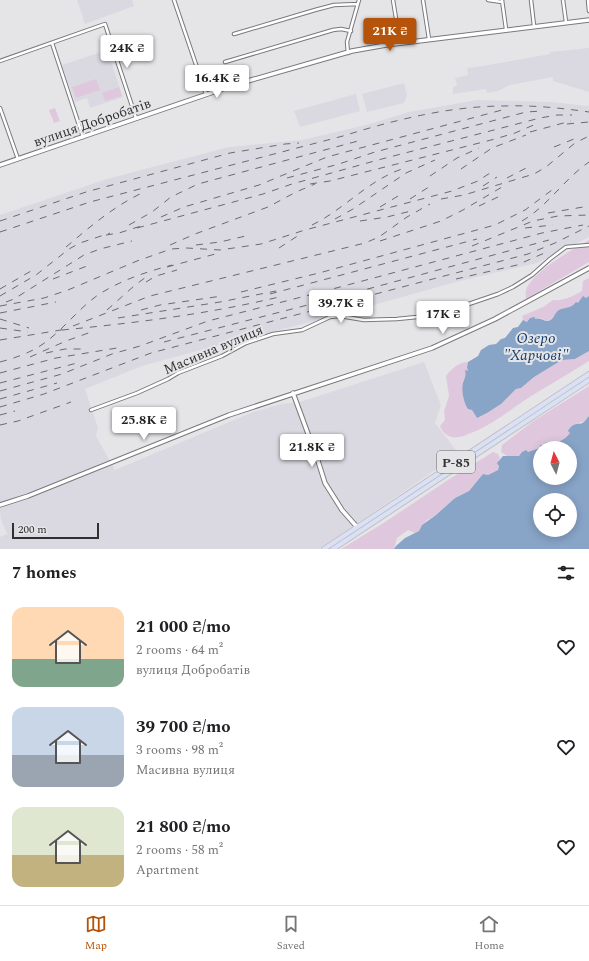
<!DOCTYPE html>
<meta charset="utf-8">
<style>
:root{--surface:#fff;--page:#f2f2f2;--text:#202124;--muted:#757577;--line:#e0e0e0;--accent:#b45309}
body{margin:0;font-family:Spectral,serif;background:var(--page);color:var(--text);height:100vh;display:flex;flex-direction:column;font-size:15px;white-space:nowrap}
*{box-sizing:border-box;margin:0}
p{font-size:13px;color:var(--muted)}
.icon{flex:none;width:22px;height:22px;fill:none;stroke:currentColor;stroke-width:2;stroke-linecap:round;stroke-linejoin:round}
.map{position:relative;height:549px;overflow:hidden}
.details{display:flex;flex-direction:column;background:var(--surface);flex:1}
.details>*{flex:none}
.needle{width:26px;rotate:354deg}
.buttons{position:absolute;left:533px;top:441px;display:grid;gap:8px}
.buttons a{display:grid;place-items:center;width:44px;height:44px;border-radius:50%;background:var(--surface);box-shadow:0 2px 10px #0003;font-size:20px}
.scale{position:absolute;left:12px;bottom:10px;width:87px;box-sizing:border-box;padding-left:4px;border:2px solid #303031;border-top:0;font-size:11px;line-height:14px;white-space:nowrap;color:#303031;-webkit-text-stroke:3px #e5e5e8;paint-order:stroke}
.price{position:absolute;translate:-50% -34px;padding:0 9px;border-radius:4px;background:#fff;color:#222;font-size:13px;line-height:26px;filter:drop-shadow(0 1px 2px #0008)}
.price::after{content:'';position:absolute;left:50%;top:24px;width:12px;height:9px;margin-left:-6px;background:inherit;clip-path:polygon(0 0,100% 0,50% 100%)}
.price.selected{background:var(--accent);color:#fff}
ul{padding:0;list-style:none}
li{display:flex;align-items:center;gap:12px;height:100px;padding:0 12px}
li span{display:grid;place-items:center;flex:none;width:112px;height:80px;border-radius:12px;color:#555}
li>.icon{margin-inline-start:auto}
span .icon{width:48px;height:48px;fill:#fffc;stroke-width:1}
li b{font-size:17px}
h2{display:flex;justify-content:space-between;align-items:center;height:48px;padding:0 12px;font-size:17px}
.dock{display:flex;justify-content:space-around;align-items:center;height:56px;border-top:1px solid var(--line);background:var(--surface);font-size:11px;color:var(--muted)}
.dock a{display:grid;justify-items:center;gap:2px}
.dock .selected{color:var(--accent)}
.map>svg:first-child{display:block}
.built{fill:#dad9e2}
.green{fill:#dfc8de}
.water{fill:#88a4c7;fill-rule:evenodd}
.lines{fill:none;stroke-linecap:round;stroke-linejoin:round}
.street-casing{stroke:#79797c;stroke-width:4.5}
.secondary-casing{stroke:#79797c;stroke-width:5.5}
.primary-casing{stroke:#c1c1c1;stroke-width:6}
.street{stroke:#fff;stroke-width:2.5}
.secondary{stroke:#fff;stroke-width:3.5}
.primary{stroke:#dae0f6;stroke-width:4}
.rail{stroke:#6b6b6d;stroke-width:1;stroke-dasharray:7 7;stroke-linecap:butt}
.labels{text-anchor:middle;stroke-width:4;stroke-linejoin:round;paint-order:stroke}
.shield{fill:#e5e5e8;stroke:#666668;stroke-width:1}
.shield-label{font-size:13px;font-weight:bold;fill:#303031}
.street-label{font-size:14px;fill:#303031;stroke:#e5e5e8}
.water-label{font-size:15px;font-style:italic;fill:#133b68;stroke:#e5e5e8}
</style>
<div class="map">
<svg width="589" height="549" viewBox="0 0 589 549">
<rect width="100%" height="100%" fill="#e5e5e8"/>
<path class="built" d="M77 0H132L134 6 85 24Z
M589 48V92L553 81V77L510 85 498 91 487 93 486 89 453 94V87L457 86 455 78 468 75 467 68 483 66 550 54V52Z
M107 50 123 97 90 108 87 98 75 102 62 65Z
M404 83 407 95 404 103 367 112 362 94Z
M356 94 360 111 300 127 294 111Z
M477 100 551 102 589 106V237L537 263 456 282 334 316 197 351 142 366 85 389 98 428 96 436 115 470 253 412 281 404 300 402 424 362 441 405 435 423 459 454 319 549H0V537L7 534 0 517H1L0 512V215L107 179 229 147 302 140 366 125 409 112Z"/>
<path class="green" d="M96 79 100 90 76 98 72 87Z
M119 87 122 96 105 101 102 93Z
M55 108 60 121 54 123 49 110Z
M589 240V262L526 299C526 296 525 292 526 290 533 271 572 250 589 240Z
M589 278V296C581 303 569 309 558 311L550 320 548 321 539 318 527 322 523 320 522 316 543 307 553 300C564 301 573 296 582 291L583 281Z
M589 351V361C572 372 554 382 536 393 514 406 495 424 471 433 467 434 463 437 459 437 450 439 443 434 440 426L445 420 444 411 449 396 446 376C451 369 459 362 468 362L467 367 469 372 465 371V380L463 384 472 410 477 418 487 413 501 404 516 389 521 388 534 377 562 360 575 359Z
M589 386V416L584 422H580L567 438 553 444H545L535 451 521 454 519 456H507L501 452 502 445 532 422Z
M493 452 498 454 500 458 498 461 499 466 498 470 488 475 483 474 469 491 455 498 436 515 427 520 422 525 419 531 415 533 408 530 397 538 394 549H341L382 524 451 478Z"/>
<path class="water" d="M583 296 586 298 589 296V351L575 359 562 360 534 377 521 388 516 389 501 404 487 413 477 418 472 410 468 409C464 403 461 391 463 383 465 378 466 376 465 370L468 371 467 367 468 362 478 356 481 350 489 345 496 344 501 339 505 338 513 328 518 327 523 320 527 322 530 318 535 317V319C541 317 543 321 548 321 553 321 555 312 559 310 565 307 571 309 576 302L578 303Z
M589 416V549H394L396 546 405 538 419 531 422 525 436 515 455 498 469 491 483 474 488 475 498 470 499 466 497 463 503 456H519L522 452 526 450 528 452 540 448V478H570V448H540V445H543L547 442C553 446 565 440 570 433L568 431C574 421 578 426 584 422 586 420 587 418 589 416ZM540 500H570V530H540Z"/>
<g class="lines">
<g class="street-casing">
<path id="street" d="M174 0 206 94
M393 0 400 43
M423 0 429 39
M488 0 502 2
M502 0 506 29
M531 0 534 26
M563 0 566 22
M588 0 589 11
M234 34 315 10 334 5 358 4
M52 43 83 137
M348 53 347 42 359 0
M0 61 105 24 136 118
M225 62 333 30 341 29 351 31
M0 108 18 159
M91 410 137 393 168 379 178 373 222 356 246 343 273 334 302 330 330 317 340 316 364 320 397 319 417 317 445 308 460 307 498 294 513 287 532 275 550 259 566 247 589 245"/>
</g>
<g class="secondary-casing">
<path id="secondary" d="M0 165 234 85 352 51 386 45 589 20
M293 393 318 461 325 483 342 510 357 527
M0 505 28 496 229 415 432 348 495 319 589 268"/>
</g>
<g class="primary-casing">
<path id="primary" d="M324 549 589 374
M333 549 589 380"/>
</g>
<use href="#street" class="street"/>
<use href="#secondary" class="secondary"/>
<use href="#primary" class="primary"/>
<path class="rail" d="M567 124 589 122
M530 132 571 121
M554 147 579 137
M461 169 492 148 526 135
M430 176 457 158 479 148
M287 178 339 164 375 152 526 112 542 111
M507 178 530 166
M310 184 330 181 495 139 515 133 536 124
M483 186 497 177
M410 199 432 185
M441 199 464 195 534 174 546 167 575 143 589 136
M479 206 498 197
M380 207 398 196
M548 213 589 206
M161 217 184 207 259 185 327 157 502 110
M335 219 353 209 406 173 435 160
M0 221 86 192 230 153 285 144 299 143
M360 221 387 217 411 211
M522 221C548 206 564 179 589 162
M129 225 152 212 171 197 198 184 358 141
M312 225C345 209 369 179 405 168
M137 228 263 194 292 184 378 160 490 131 540 118 557 115H572
M525 228 553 225
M0 232 90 202 343 136C394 120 450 106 504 106 533 105 561 108 589 112
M106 235 119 233 141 226
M380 241 441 221 463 210 502 187
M170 245 195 234 268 207 296 192 315 184
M196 245 220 242 250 235
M472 246 533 221 558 216 589 215
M66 247C91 226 114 206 144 192
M279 248 299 235
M167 267 219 253
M53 279 87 266
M456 279 517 265 549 251
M146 282 156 276 177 270
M0 289 31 271
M241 292 319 273 495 225 525 210 552 190
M270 294 477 239
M0 296 36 275 69 249 80 243 110 233
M6 302 14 299 84 255 100 249 132 241
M0 306 44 298 68 290 137 261 171 249 187 248 220 250 261 244 305 230 452 191 478 181 493 171
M107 310 134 286 150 274
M141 310 160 305 222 296
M0 313 56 302
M118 318 220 302 276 291
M0 319 29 328
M73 326 150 296 365 243 379 237 407 217 430 204
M0 328 28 332
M62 330C135 323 208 314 279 297
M0 340 67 329
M164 342 327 300 549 240
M46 353 65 349H86
M30 357 66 341 94 331
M0 362C15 358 30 353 43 344 63 330 78 309 98 295 121 280 146 272 172 265
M0 373 56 358 117 348
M0 383 81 362
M0 391 62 374 112 354 140 346 208 321 325 291 542 233 583 225
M0 399 57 383
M0 407 44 394 151 353 528 254 555 243 589 226
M0 415 15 411
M0 425 18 421 71 402"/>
</g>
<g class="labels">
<rect class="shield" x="437" y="451" width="38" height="22" rx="3"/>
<g class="shield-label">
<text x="456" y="467">Р-85</text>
</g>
<g class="street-label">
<text transform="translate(92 122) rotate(-19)" y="5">вулиця Добробатів</text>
<text transform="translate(213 349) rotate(-23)" y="5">Масивна вулиця</text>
</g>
<g class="water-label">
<text x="536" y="343">Озеро<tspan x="536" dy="17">"Харчові"</tspan></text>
</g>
</g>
</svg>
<div class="buttons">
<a><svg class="needle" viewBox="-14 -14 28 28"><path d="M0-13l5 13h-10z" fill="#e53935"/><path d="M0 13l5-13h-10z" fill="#757577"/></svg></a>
<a><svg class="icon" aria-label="locate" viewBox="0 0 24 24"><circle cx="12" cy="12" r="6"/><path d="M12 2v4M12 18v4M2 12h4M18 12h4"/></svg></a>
</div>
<div class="scale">200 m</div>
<b class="price selected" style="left:390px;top:52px">21K ₴</b>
<b class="price" style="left:127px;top:69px">24K ₴</b>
<b class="price" style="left:217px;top:99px">16.4K ₴</b>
<b class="price" style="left:341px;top:324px">39.7K ₴</b>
<b class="price" style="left:443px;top:335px">17K ₴</b>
<b class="price" style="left:144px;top:441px">25.8K ₴</b>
<b class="price" style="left:312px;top:468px">21.8K ₴</b>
</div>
<section class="details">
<h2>7 homes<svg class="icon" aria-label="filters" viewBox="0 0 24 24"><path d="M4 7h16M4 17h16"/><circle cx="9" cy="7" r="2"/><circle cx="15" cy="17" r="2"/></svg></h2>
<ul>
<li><span style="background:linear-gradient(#ffd9b3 65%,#7fa58c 0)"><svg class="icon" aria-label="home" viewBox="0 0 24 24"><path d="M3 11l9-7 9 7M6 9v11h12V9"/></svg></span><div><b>21 000 ₴/mo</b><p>2 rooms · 64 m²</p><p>вулиця Добробатів</p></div><svg class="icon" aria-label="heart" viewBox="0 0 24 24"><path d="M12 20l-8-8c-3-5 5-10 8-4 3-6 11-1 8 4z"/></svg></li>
<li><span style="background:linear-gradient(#c9d6e8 60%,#9aa5b1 0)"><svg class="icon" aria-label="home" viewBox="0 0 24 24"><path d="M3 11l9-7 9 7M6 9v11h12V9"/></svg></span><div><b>39 700 ₴/mo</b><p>3 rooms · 98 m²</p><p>Масивна вулиця</p></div><svg class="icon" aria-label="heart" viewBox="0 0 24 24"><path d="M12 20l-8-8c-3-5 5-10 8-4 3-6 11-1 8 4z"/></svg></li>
<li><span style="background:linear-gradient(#dfe7d0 60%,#c2b280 0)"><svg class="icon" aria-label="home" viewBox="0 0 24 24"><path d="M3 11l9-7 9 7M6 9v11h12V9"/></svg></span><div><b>21 800 ₴/mo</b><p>2 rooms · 58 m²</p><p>Apartment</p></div><svg class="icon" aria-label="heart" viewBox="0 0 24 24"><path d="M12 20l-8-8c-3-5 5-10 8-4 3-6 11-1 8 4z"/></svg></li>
</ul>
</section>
<nav class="dock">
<a class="selected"><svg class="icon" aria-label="map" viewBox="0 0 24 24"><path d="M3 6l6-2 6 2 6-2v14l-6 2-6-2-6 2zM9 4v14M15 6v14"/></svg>Map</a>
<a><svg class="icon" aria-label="saved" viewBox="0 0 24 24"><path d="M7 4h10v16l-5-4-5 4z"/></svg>Saved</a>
<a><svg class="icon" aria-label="home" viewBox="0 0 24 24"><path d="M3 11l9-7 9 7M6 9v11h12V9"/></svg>Home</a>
</nav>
